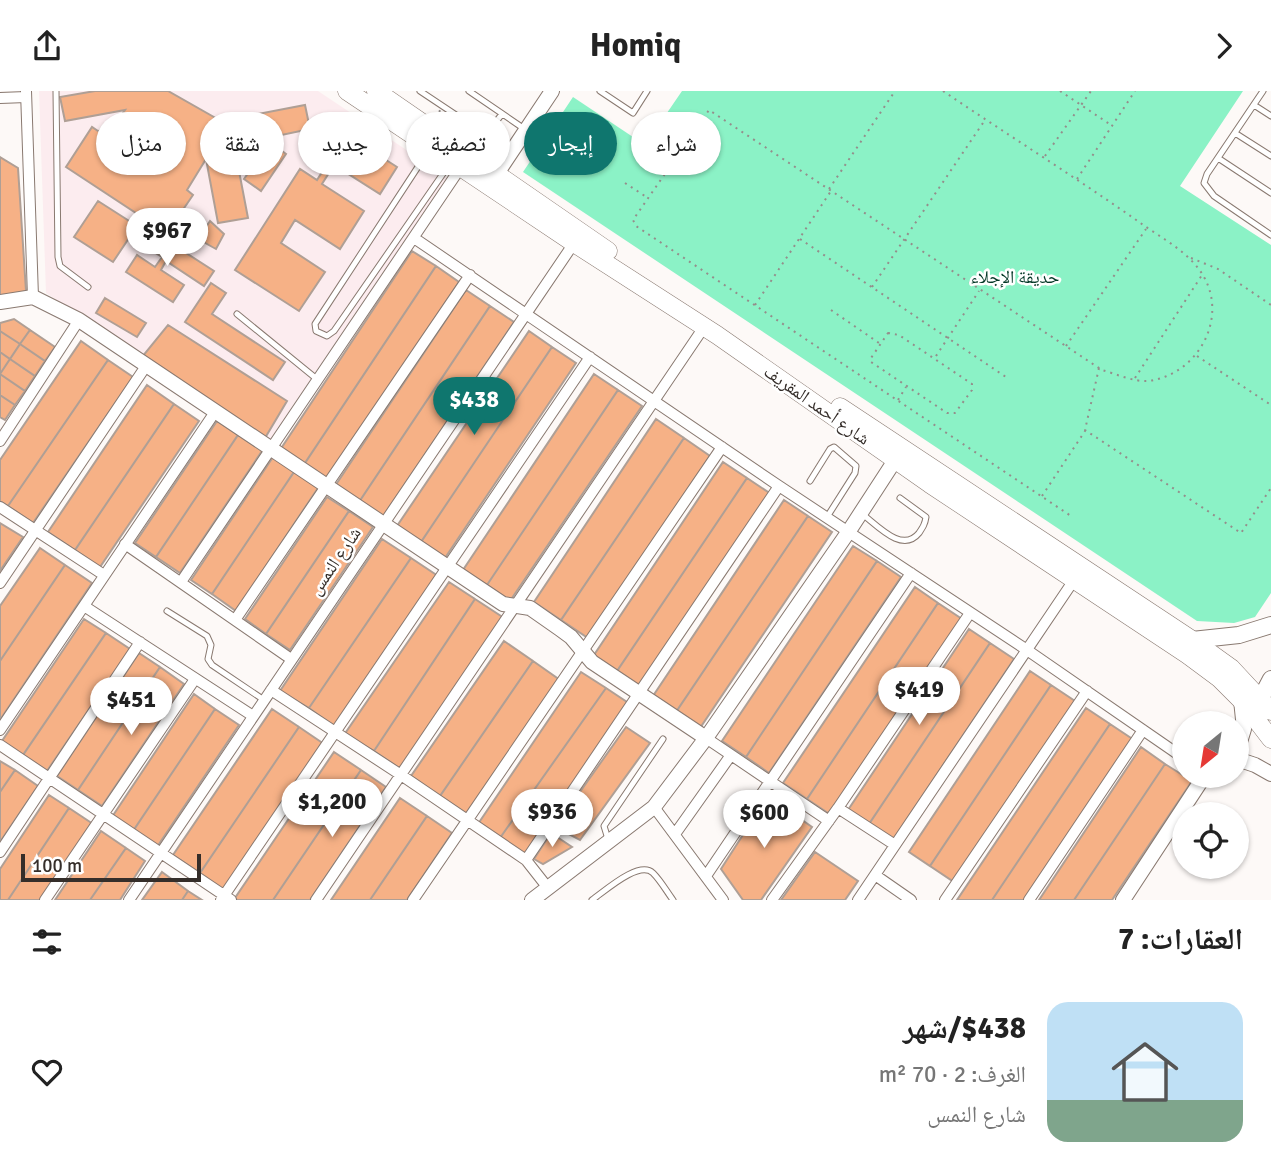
<!DOCTYPE html>
<html lang="ar">
<meta charset="utf-8">
<style>
:root{--surface:#fff;--page:#f2f2f2;--text:#222;--muted:#767676;--line:#e0e0e0;--accent:#0f766e}
body{margin:0;font-family:Signika,"Noto Naskh Arabic",sans-serif;background:var(--page);color:var(--text);direction:rtl;height:100vh;display:flex;flex-direction:column;font-size:26px;white-space:nowrap}
*{box-sizing:border-box;margin:0}
p{font-size:23px;color:var(--muted)}
.icon{flex:none;width:38px;height:38px;fill:none;stroke:currentColor;stroke-width:2;stroke-linecap:round;stroke-linejoin:round}
.map{position:relative;height:809px;overflow:hidden;direction:ltr}
.drawer{display:flex;flex-direction:column;background:var(--surface);flex:1}
.drawer>*{flex:none}
.banner{position:absolute;left:21px;top:21px;width:700px;height:63px;direction:rtl;display:flex;gap:14px}
.needle{width:46px;rotate:210deg}
.tools{position:absolute;left:1172px;top:620px;display:grid;gap:14px}
.tools a{display:grid;place-items:center;width:77px;height:77px;border-radius:50%;background:var(--surface);box-shadow:0 2px 5px #0004;font-size:35px}
.scale{position:absolute;left:21px;bottom:18px;width:180px;box-sizing:border-box;padding-left:7px;border:4px solid #352e2a;border-top:0;font-size:19px;line-height:24px;white-space:nowrap;color:#352e2a;-webkit-text-stroke:5px #fff;paint-order:stroke}
.price{position:absolute;translate:-50% -60px;padding:0 16px;border-radius:24px;background:#fff;color:#222;font-size:23px;line-height:46px;filter:drop-shadow(0 2px 4px #0008)}
.price::after{content:'';position:absolute;left:50%;top:42px;width:21px;height:16px;margin-left:-10px;background:inherit;clip-path:polygon(0 0,100% 0,50% 100%)}
.price.current{background:var(--accent);color:#fff}
ul{padding:0;list-style:none}
li{display:flex;align-items:center;gap:21px;height:175px;padding:0 28px}
li+li{border-top:2px solid var(--line)}
li span{display:grid;place-items:center;flex:none;width:196px;height:140px;border-radius:21px;color:#555}
li>.icon{margin-inline-start:auto}
span .icon{width:84px;height:84px;fill:#fffc;stroke-width:1}
li b{font-size:30px}
h2{display:flex;justify-content:space-between;align-items:center;height:84px;padding:0 28px;font-size:30px}
.tag{padding:0 24px;border-radius:32px;background:var(--surface);box-shadow:0 2px 5px #0004;font-size:24px;line-height:63px}
.tag.current{background:var(--accent);color:#fff}
header{display:flex;justify-content:space-between;align-items:center;height:91px;padding:0 28px;background:var(--surface);font-size:32px;font-weight:700}
.map>svg:first-child{display:block}
.medical{fill:#fcecef}
.green{fill:#8bf2c6}
.building{fill:#f6b186;stroke:#af9f95;stroke-width:2}
.lines{fill:none;stroke-linecap:round;stroke-linejoin:round}
.service-casing{stroke:#897970;stroke-width:7}
.minor-casing{stroke:#897970;stroke-width:12}
.tertiary-casing{stroke:#897970;stroke-width:16}
.secondary-casing{stroke:#897970;stroke-width:18}
.trunk-casing{stroke:#897970;stroke-width:19}
.path{stroke:#948e8b;stroke-width:2;stroke-dasharray:2 5;stroke-linecap:butt}
.service{stroke:#fff;stroke-width:5}
.minor{stroke:#fff;stroke-width:10}
.tertiary{stroke:#fff;stroke-width:14}
.secondary{stroke:#fff;stroke-width:16}
.trunk{stroke:#fff;stroke-width:18}
.path-bridge{stroke:#948e8b;stroke-width:2;stroke-dasharray:2 5;stroke-linecap:butt}
.labels{text-anchor:middle;stroke-width:5;stroke-linejoin:round;paint-order:stroke}
.park-label{font-size:18px;fill:#033826;stroke:#fff}
.street-label{font-size:18px;fill:#352e2a;stroke:#fff}
</style>
<header><svg class="icon" aria-label="forward" viewBox="0 0 24 24"><path d="M9 5l7 7-7 7"/></svg>Homiq<svg class="icon" aria-label="share" viewBox="0 0 24 24"><path d="M12 15V3M7 8l5-5 5 5M5 13v7h14v-7"/></svg></header>
<div class="map">
<svg width="1271" height="809" viewBox="0 0 1271 809">
<rect width="100%" height="100%" fill="#fdf9f7"/>
<path class="medical" d="M39 0H318L447 86 269 350 46 202Z"/>
<path class="green" d="M682 0H1243L1180 95 1271 154V502L1255 526 1234 532 1197 530 523 81 573 6 645 54Z"/>
<path class="building" d="M95 0H168L221 30 305 14 310 38 234 54 248 127 218 132 206 68 187 99 193 104 178 126 180 129 175 137 178 140 174 147 66 76 92 36 98 40 111 38 125 19 65 30 60 6Z
M333 35 397 76 380 103 334 74 322 93 364 120 340 158 295 129 281 152 325 181 299 220 235 179 300 78 317 89 329 70 316 61Z
M270 51 286 63 261 100 244 88Z
M0 66 18 77 26 200 0 208Z
M98 110 137 135 113 171 74 146Z
M210 130 224 143 216 158 198 148Z
M152 140 214 180 204 195 166 170 161 179 184 194 173 211 126 181 137 164 155 176 162 166 143 154Z
M412 160 436 175 303 375 280 359Z
M436 175 459 191 327 390 303 375Z
M211 192 226 202 212 223 285 271 273 289 185 231Z
M466 199 490 215 359 411 335 395Z
M105 207 146 232 137 246 96 222Z
M490 215 514 231 382 427 359 411Z
M14 228 30 239 20 253 0 240V232Z
M168 234 287 310 265 347 142 266Z
M30 239 55 256 45 270 20 253Z
M0 240 20 253 10 268 0 261Z
M529 240 552 256 421 451 397 435Z
M81 250 108 269 8 415 0 410V369Z
M20 253 45 270 35 285 10 268Z
M552 256 576 272 445 467 421 451Z
M0 261 10 268 0 283Z
M10 268 35 285 25 300 0 283Z
M108 269 133 286 33 432 8 415Z
M0 283 25 300 15 314 0 304Z
M594 283 618 299 487 494 463 479Z
M147 294 174 313 75 459 48 441Z
M618 299 642 315 510 510 487 494Z
M0 304 15 314 5 329 0 326Z
M174 313 199 330 100 476 75 459Z
M656 328 684 347 561 529 534 511Z
M217 330 238 344 156 466 135 452Z
M238 344 262 360 180 482 156 466Z
M684 347 710 365 588 547 561 529Z
M273 366 294 381 212 503 191 489Z
M723 371 747 387 615 583 592 567Z
M294 381 318 397 236 520 212 503Z
M747 387 771 403 639 599 615 583Z
M327 406 349 420 266 543 245 528Z
M784 409 808 425 676 621 653 605Z
M349 420 373 436 290 559 266 543Z
M808 425 832 441 700 637 676 621Z
M0 432 23 446 0 480Z
M382 448 411 467 309 617 280 600Z
M853 455 877 470 746 666 722 650Z
M40 457 65 474 0 570V515Z
M411 467 438 485 335 636 309 617Z
M877 470 901 486 769 682 746 666Z
M65 474 92 492 0 629V570Z
M449 491 475 508 374 660 344 644Z
M915 496 938 512 807 708 783 692Z
M475 508 504 527 402 679 374 660Z
M938 512 962 528 831 724 807 708Z
M84 528 106 542 23 664 2 650Z
M969 538 990 552 869 733 848 719Z
M106 542 130 558 47 680 23 664Z
M504 550 533 570 440 705 411 685Z
M990 552 1014 568 893 749 869 733Z
M139 562 160 576 78 699 57 685Z
M533 570 560 589 467 723 440 705Z
M160 576 184 593 102 715 78 699Z
M1030 580 1051 594 930 775 909 761Z
M581 581 606 597 500 747 478 733Z
M1051 594 1075 610 954 791 930 775Z
M606 597 630 613 525 765 500 747Z
M194 603 215 618 133 740 112 726Z
M1086 617 1110 633 992 809H957Z
M215 618 239 634 157 756 133 740Z
M272 618 299 636 200 782 173 764Z
M1110 633 1134 649 1026 809H992Z
M299 636 324 653 225 800 200 782Z
M626 636 650 652 580 749 555 736Z
M1141 656 1165 673 1074 809H1039Z
M334 661 361 679 273 809H237L235 807Z
M0 670 15 679 0 701Z
M1165 673 1192 690 1112 809H1074Z
M15 679 38 695 0 751V701Z
M361 679 386 696 310 809H273Z
M49 704 69 717 8 809H0V778Z
M768 705 812 736 761 809H743L721 778Z
M400 707 427 725 370 809H331Z
M69 717 93 733 41 809H8Z
M427 725 452 742 407 809H370Z
M101 740 126 757 90 809H55Z
M551 742 572 756 543 773 534 768Z
M126 757 145 770 120 809H90Z
M815 761 858 790 845 809H781Z
M162 781 188 800 182 809H142Z
M188 800 202 809H182Z"/>
<g class="lines">
<g class="service-casing">
<path id="service" d="M56 0 58 166 60 175 88 196
M420 0 480 40 488 41 502 23
M469 0 523 37
M600 0 633 22 647 0
M1263 0 1207 83 1204 92 1214 105 1271 144
M1254 14 1271 25
M530 35 568 62
M1235 42 1271 65
M429 59 315 233 316 240 327 245 334 240 449 74
M1218 67 1271 102
M237 223 318 289
M810 390 830 358 834 356 856 375 855 382 827 426
M861 422C877 434 902 463 919 442 923 436 925 433 926 426L900 407
M167 520 207 545 211 554 208 568 212 574 264 609
M608 748 604 735 663 648
M592 809C605 800 639 769 653 782 661 790 667 801 673 809"/>
</g>
<g class="minor-casing">
<path id="minor" d="M26 0 33 206
M0 7 26 6
M414 147 779 395 1027 559 1185 668
M0 350 79 229
M0 416 104 484
M125 453 291 568
M181 491 461 76
M0 492 146 275
M84 515 253 625
M235 529 470 184
M271 599 401 684 526 769 548 797
M0 639 215 321
M706 647 829 730
M0 654 231 809
M654 716 723 809
M838 717 895 754
M675 743 731 664
M0 761 140 551
M526 769 779 395
M875 784 911 809
M706 785 911 482
M45 809 195 588
M129 809 574 152
M221 809 590 266
M316 809 704 236
M413 809 722 356
M772 809 838 717 970 522
M858 809 1074 489
M945 809 1087 600
M1029 809 1143 639"/>
</g>
<g class="tertiary-casing">
<path id="tertiary" d="M496 84 552 0
M0 211 33 206 79 229 503 513 530 517 560 538 571 546 592 571 706 647
M1237 661 1244 638 1241 609
M1237 668 1255 674 1271 683
M532 809 654 716 706 647 849 440 901 360
M1123 809 1205 684"/>
</g>
<g class="secondary-casing">
<path id="secondary" d="M1192 549 1239 544 1271 534
M1261 607 1271 588"/>
</g>
<g class="trunk-casing">
<path id="trunk" d="M347 0 574 152 717 244 930 393 1188 564 1219 587 1241 609 1271 648
M376 0 608 160
M840 316 1192 549 1231 577 1271 620"/>
</g>
<path class="path" d="M943 0C1008 44 1075 86 1139 131 1161 147 1190 161 1204 186 1228 229 1197 284 1148 290 1134 291 1116 283 1102 279L709 19 633 129 636 135 1071 425
M1060 0 1111 34
M1045 65 1091 0
M1077 88 1135 0
M625 92 648 107
M829 98 895 0
M800 148 1006 286
M1191 167 1218 178 1271 214
M872 196 985 29
M755 214 831 100
M831 219 879 252
M888 242 899 244 972 293V299L955 322H947L871 271V267Z
M1066 255 1146 138
M936 265 979 200
M1197 265 1271 314
M1099 277 1085 339 1241 442 1271 397
M1135 287 1202 184
M898 309 906 296
M1042 405 1085 340"/>
<use href="#service" class="service"/>
<use href="#minor" class="minor"/>
<use href="#tertiary" class="tertiary"/>
<use href="#secondary" class="secondary"/>
<use href="#trunk" class="trunk"/>
<path class="path-bridge" d="M416 56 441 18"/>
</g>
<g class="labels">
<g class="park-label">
<text x="1015" y="192">حديقة الإجلاء</text>
</g>
<g class="street-label">
<text transform="translate(817 314) rotate(35)" y="6">شارع أحمد المقريف</text>
<text transform="translate(335 470) rotate(-56)" y="6">شارع النمس</text>
</g>
</g>
</svg>
<div class="tools">
<a><svg class="needle" viewBox="-14 -14 28 28"><path d="M0-13l5 13h-10z" fill="#e53935"/><path d="M0 13l5-13h-10z" fill="#767676"/></svg></a>
<a><svg class="icon" aria-label="locate" viewBox="0 0 24 24"><circle cx="12" cy="12" r="6"/><path d="M12 2v4M12 18v4M2 12h4M18 12h4"/></svg></a>
</div>
<div class="scale">100 m</div>
<b class="price" style="left:167px;top:177px">$967</b>
<b class="price current" style="left:474px;top:346px">$438</b>
<b class="price" style="left:919px;top:636px">$419</b>
<b class="price" style="left:131px;top:646px">$451</b>
<b class="price" style="left:332px;top:748px">$1,200</b>
<b class="price" style="left:552px;top:758px">$936</b>
<b class="price" style="left:764px;top:759px">$600</b>
<div class="banner">
<a class="tag">شراء</a>
<a class="tag current">إيجار</a>
<a class="tag">تصفية</a>
<a class="tag">جديد</a>
<a class="tag">شقة</a>
<a class="tag">منزل</a>
</div>
</div>
<section class="drawer">
<h2>العقارات: 7<svg class="icon" aria-label="filters" viewBox="0 0 24 24"><path d="M4 7h16M4 17h16"/><circle cx="9" cy="7" r="2"/><circle cx="15" cy="17" r="2"/></svg></h2>
<ul>
<li><span style="background:linear-gradient(#bfe0f5 70%,#7fa58c 0)"><svg class="icon" aria-label="home" viewBox="0 0 24 24"><path d="M3 11l9-7 9 7M6 9v11h12V9"/></svg></span><div><b>$438/شهر</b><p>الغرف: 2 · 70 m²</p><p>شارع النمس</p></div><svg class="icon" aria-label="heart" viewBox="0 0 24 24"><path d="M12 20l-8-8c-3-5 5-10 8-4 3-6 11-1 8 4z"/></svg></li>
</ul>
</section>
